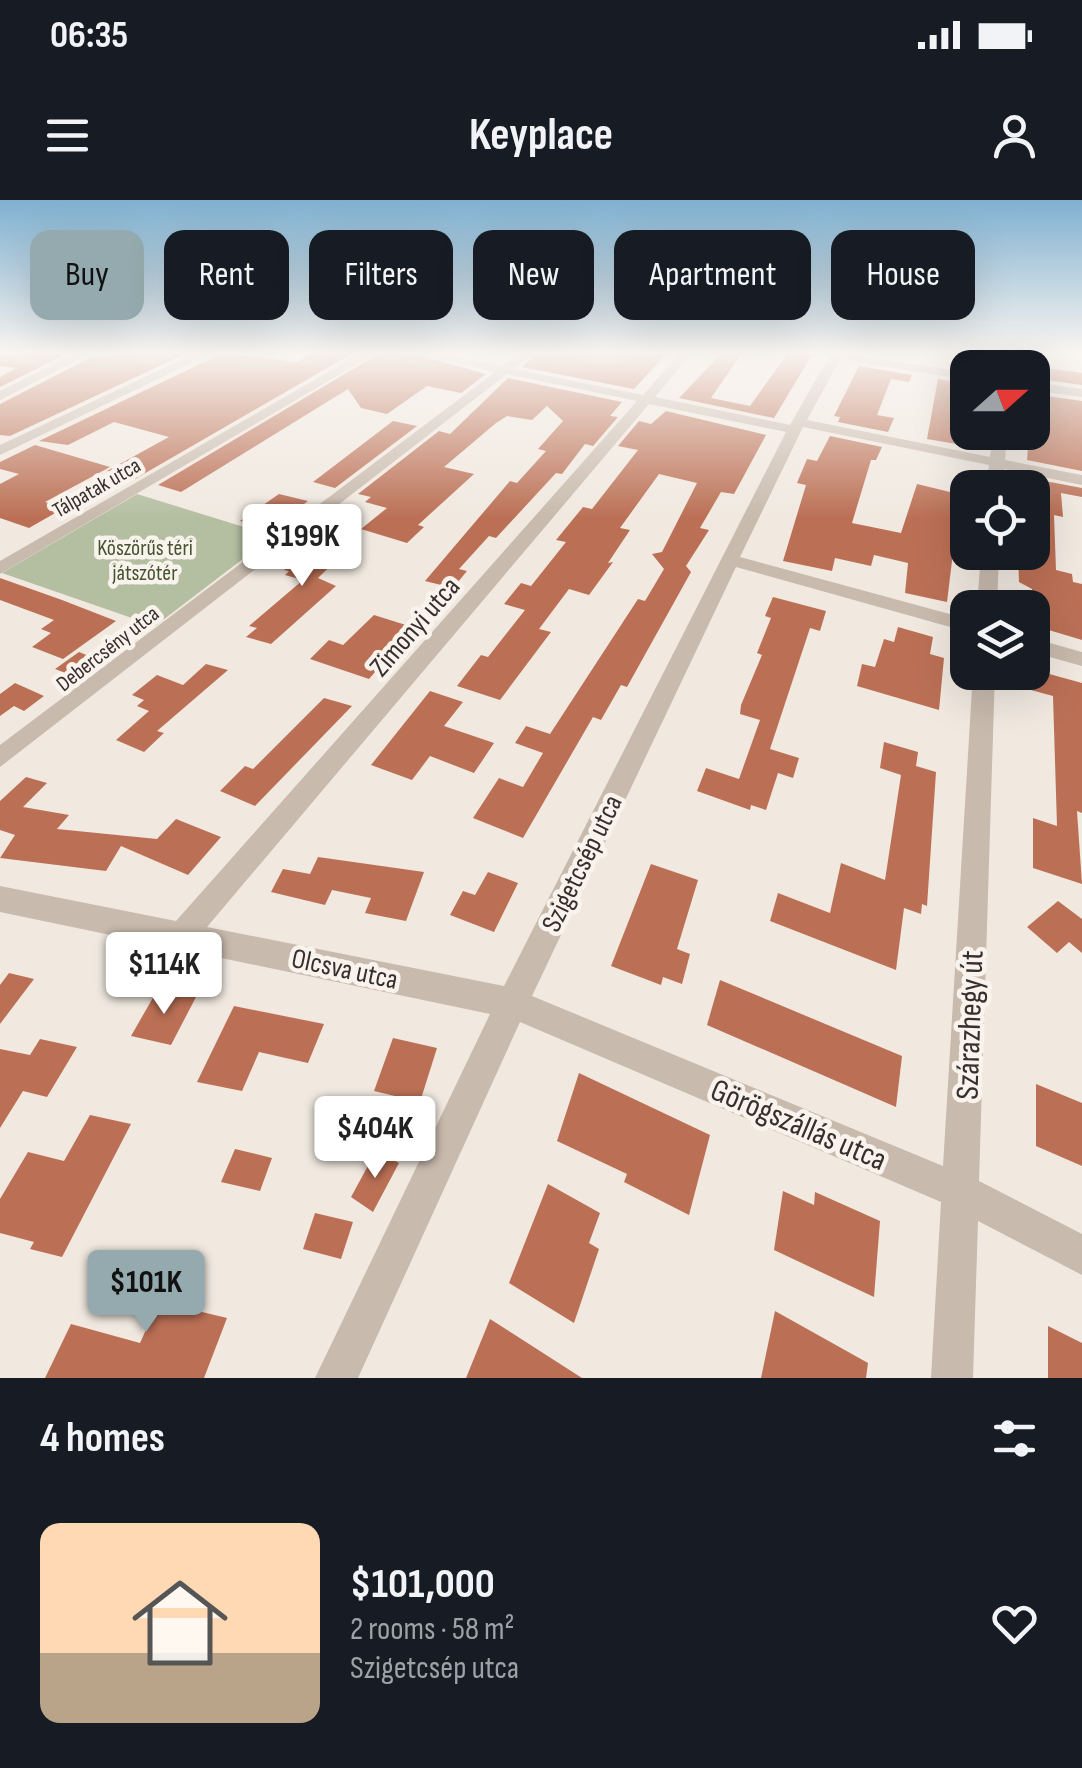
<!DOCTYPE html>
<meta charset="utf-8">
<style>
:root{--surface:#171b24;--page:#242831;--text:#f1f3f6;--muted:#9ea1a6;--line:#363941;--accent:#95aaae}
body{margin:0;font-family:"Sofia Sans Condensed",sans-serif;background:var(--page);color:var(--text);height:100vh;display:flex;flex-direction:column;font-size:38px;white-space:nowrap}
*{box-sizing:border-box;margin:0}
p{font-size:32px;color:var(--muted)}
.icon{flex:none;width:55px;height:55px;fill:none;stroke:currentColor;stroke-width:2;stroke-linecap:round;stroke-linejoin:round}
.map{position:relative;height:1178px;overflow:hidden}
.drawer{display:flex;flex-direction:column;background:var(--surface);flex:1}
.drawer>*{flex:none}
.top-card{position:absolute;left:30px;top:30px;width:1022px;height:90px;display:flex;gap:20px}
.needle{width:65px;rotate:69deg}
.fabs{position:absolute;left:950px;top:150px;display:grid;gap:20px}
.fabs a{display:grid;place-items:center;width:100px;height:100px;border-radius:20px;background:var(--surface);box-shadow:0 10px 40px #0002;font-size:50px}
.price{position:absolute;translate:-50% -85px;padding:0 22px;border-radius:10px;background:#fff;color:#222;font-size:32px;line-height:65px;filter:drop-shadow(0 2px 5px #0008)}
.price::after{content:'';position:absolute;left:50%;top:60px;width:30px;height:22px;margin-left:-15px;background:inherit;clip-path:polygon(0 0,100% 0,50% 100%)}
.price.current{background:var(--accent);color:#111}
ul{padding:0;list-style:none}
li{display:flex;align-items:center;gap:30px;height:250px;padding:0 40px}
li+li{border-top:2px solid var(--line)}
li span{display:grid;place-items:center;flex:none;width:280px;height:200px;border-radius:20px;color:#555}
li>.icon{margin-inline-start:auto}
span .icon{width:120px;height:120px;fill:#fffc;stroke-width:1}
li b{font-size:42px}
h2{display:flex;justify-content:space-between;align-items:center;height:120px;padding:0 40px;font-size:42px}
.tag{padding:0 35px;border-radius:20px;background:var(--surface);box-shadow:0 10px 40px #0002;font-size:35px;line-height:90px}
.tag.current{background:var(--accent);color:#111}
.status{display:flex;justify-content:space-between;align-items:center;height:70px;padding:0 50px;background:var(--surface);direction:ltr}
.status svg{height:28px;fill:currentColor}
header{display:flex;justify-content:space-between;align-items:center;height:130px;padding:0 40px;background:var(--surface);font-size:45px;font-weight:700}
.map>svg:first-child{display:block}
.green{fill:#b4bfa1}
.building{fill:#bb7055}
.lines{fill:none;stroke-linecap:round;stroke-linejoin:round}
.street{fill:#c8baad;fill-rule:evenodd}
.labels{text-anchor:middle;stroke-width:9;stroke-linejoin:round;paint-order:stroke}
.far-street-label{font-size:22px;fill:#372f2b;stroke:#f9f3ed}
.far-park-label{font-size:22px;fill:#465331;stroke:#f9f3ed}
.street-label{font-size:28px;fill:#372f2b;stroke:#f9f3ed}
.near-street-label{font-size:32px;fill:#372f2b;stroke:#f9f3ed}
</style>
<div class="status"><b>06:35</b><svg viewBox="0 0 49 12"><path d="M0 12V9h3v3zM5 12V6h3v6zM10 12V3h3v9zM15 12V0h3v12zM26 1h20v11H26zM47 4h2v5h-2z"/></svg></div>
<header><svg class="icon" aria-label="menu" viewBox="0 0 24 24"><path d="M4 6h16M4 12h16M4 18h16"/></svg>Keyplace<svg class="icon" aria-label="person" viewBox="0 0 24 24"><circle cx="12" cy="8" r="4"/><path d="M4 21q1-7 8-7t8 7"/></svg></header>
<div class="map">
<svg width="1082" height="1178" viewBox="0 0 1082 1178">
<rect width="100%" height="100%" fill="#f1e9e0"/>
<path class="green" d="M137 294 273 336 155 426 2 373Z"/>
<path class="building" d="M0 153H51L64 155 0 187V177L17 168 0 166Z
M121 153H187L10 236 0 235V204L94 156 111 158Z
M223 153 296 162 312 153H353L135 279 107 271 169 237 114 222 68 245 39 241Z
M380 153H411L486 174 461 193 427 186 387 214 361 208 348 189 181 292 158 285Z
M537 153H667L634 189 522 167Z
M722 153H742L711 198 750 206 788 153H813L774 218 679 198Z
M859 166 912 175 909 182 891 179 877 215 894 218 888 232 838 222 840 217 834 216Z
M1032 166 1082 173V185L1032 178Z
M508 178 622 202 610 216 618 217 593 246 585 244 562 274 556 273 496 338 489 336 459 369 467 371 453 388 425 381 510 281 517 283 546 251 538 249 563 221 547 206 532 220 507 216 496 223 444 267 474 274 418 325 424 327 407 343 361 329 387 308 365 302 371 297 358 294 439 231 450 234Z
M938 179 968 184V246L927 239Z
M1032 194 1082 201V271L1027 260Z
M666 211 766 235 734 294 721 292 700 328 709 330 686 366 691 372 627 487 621 485 601 520 593 517 523 638 473 618 499 578 523 587 543 553 515 543 526 526 550 534 638 399 645 401 664 369 652 354 662 352 697 283 659 274 620 328 630 330 608 363 613 362 589 395 569 389 539 429 551 432 500 500 457 486 481 455 488 457 525 410 504 404 521 383 531 386 566 342 556 340 583 307 592 309 638 250 618 246 639 221 651 224Z
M393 221 417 226 335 288 313 282Z
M830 236 882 247 876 260H871L852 323 901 333 917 284 950 292 951 319 957 320 947 402 905 393 908 363 874 355 871 366 835 358 832 371 783 361 806 285 797 283 807 259 817 261Z
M35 245 110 267 45 302 64 308 29 328 0 318V284L19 274 0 269V262Z
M1029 278 1082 288V297L1061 293 1063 317 1054 315 1056 370 1072 374 1073 382 1082 384V440L1032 425V389L1019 382 1018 352H1032Z
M279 294 308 301 273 327 240 321Z
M335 333 357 340 318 378 336 386 271 444 246 437 257 428 249 426 303 380 285 375 289 371 284 370Z
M0 378 62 400 116 421 63 459 32 447 51 433 41 429 54 420 0 400Z
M773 397 826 411 820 431 810 428 770 549 799 558 793 578 778 573 766 610 751 605 750 610 697 591 706 568 739 579 760 520 740 514 741 505 762 455 757 453 771 418 765 416Z
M374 415 409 426 380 456 387 458 369 479 310 459 329 440 343 445Z
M898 427 933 437 930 454 944 458 939 510 857 486 862 464 875 467 884 439 894 442Z
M79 452 99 460 76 477 55 469Z
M206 464 228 470 157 531 164 533 144 552 116 540 149 511 137 506 144 500 132 495 157 475 183 485Z
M999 472H1042L1082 483V613L1077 611 1082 684 1033 668V618L1057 626 1053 496 998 481Z
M15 483 44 496 24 511 14 506 0 516V494Z
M430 491 463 502 444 526 494 543 474 573 430 556 412 580 371 565Z
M324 498 352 506 255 606 220 591 245 566 253 569Z
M884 542 918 552 916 566 936 572 927 706 922 704 921 714 904 708 896 770 770 721 778 693 830 713 841 663 885 680 901 575 880 568Z
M26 577 47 583 23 607 69 615 57 629 157 639 176 619 221 637 188 675 121 646 106 671 0 658 15 635 0 630V601Z
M318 657 424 672 406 721 365 713 371 698 332 690 325 705 271 692 283 669 310 674Z
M651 664 698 680 677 749 690 754 682 784 663 777 661 785 611 766Z
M488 672 518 683 494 732 450 715 463 691 475 695Z
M1058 701 1082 719V753L1069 742 1057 753 1027 727Z
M9 773 34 779 0 824V785Z
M720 780 902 856 896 907 707 825Z
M158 789 196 797 171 845 131 836Z
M234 806 324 824 308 863 259 852 242 891 197 882Z
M393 838 437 848 420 902 374 891Z
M40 839 77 847 47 897 23 891 0 928V849L30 855Z
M579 873 710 935 689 1015 624 982 627 974 557 941Z
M1036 884 1082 903V966L1036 946Z
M90 915 131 924 62 1057 30 1049 34 1042 0 1033V999L28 952 64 961Z
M235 949 272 958 260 991 221 982Z
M376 951 399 963 373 1012 351 997Z
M548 984 600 1013 589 1043 599 1049 574 1123 509 1083Z
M783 991 814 1005 815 992 880 1021 874 1097 774 1050Z
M315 1013 353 1022 341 1059 303 1049Z
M139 1054 163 1060 160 1066 191 1073 177 1106 227 1118 204 1178H45L71 1124 140 1143 158 1103 122 1093Z
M775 1111 868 1163 866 1178H761Z
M490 1119 582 1178H466Z
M1048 1126 1082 1143V1178H1048Z"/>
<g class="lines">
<path class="street" d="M76 153H91L0 200V191Z
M196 153H212L0 255V245Z
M361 153H376L0 374V361Z
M415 153H439L502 166 519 153H533L514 169 643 195 680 153H692L655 197 790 225 831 153 968 172V180L840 159 807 220 990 257 993 232H1007L1005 260 1082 275V285L1004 269 1002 288H986L989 265 803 227 740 357 968 419V432L736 367 532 796 943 966 973 472H995L979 981 1082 1034V1075L978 1021 973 1178H931L941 1002 520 822 358 1178H315L490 814 0 712V686L176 721 637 201 507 174 0 567V545L495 172ZM649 204 786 232 504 786 207 727Z
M1032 182 1082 189V197L1032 190Z
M981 352H999L997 408H977Z
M1032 438 1082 452V466L1032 452Z"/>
</g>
<linearGradient id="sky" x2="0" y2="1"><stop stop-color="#7fb0d0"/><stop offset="0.48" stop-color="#f9f5f1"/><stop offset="1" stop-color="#f9f5f1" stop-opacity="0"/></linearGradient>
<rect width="1082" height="318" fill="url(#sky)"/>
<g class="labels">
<g class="far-street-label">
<text transform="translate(96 287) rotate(-30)" y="8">Tálpatak utca</text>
<text transform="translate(107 448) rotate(-38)" y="8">Debercsény utca</text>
</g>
<g class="far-park-label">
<text x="145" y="355">Köszörűs téri<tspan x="145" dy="25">játszótér</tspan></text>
</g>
<g class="street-label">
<text transform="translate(414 426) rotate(-49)" y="10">Zimonyi utca</text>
<text transform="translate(581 663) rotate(-64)" y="10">Szigetcsép utca</text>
<text transform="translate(345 768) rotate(12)" y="10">Olcsva utca</text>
</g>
<g class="near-street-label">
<text transform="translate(969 825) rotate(-88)" y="11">Szárazhegy út</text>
<text transform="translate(799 924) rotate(23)" y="11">Görögszállás utca</text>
</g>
</g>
</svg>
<div class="fabs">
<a><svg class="needle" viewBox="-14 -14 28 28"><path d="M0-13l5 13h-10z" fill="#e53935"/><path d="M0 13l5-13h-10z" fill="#9ea1a6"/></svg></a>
<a><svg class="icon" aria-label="locate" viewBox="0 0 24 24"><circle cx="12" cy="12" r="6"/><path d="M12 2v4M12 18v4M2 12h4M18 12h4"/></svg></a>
<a><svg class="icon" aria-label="layers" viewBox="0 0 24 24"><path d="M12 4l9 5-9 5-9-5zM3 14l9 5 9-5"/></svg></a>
</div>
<b class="price" style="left:302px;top:389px">$199K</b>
<b class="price" style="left:164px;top:817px">$114K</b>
<b class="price" style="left:375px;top:981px">$404K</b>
<b class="price current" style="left:146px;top:1135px">$101K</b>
<div class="top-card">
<a class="tag current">Buy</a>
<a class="tag">Rent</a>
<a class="tag">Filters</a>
<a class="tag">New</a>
<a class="tag">Apartment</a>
<a class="tag">House</a>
</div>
</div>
<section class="drawer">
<h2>4 homes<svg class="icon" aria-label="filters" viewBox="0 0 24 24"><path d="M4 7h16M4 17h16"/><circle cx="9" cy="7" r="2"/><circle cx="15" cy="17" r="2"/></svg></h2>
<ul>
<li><span style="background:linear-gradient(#ffd9b3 65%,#b9a48a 0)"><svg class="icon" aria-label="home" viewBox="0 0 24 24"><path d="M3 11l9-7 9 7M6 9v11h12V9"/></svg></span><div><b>$101,000</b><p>2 rooms · 58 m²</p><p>Szigetcsép utca</p></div><svg class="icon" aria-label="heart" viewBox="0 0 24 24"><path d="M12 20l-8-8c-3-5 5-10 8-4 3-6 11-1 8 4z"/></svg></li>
</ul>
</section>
